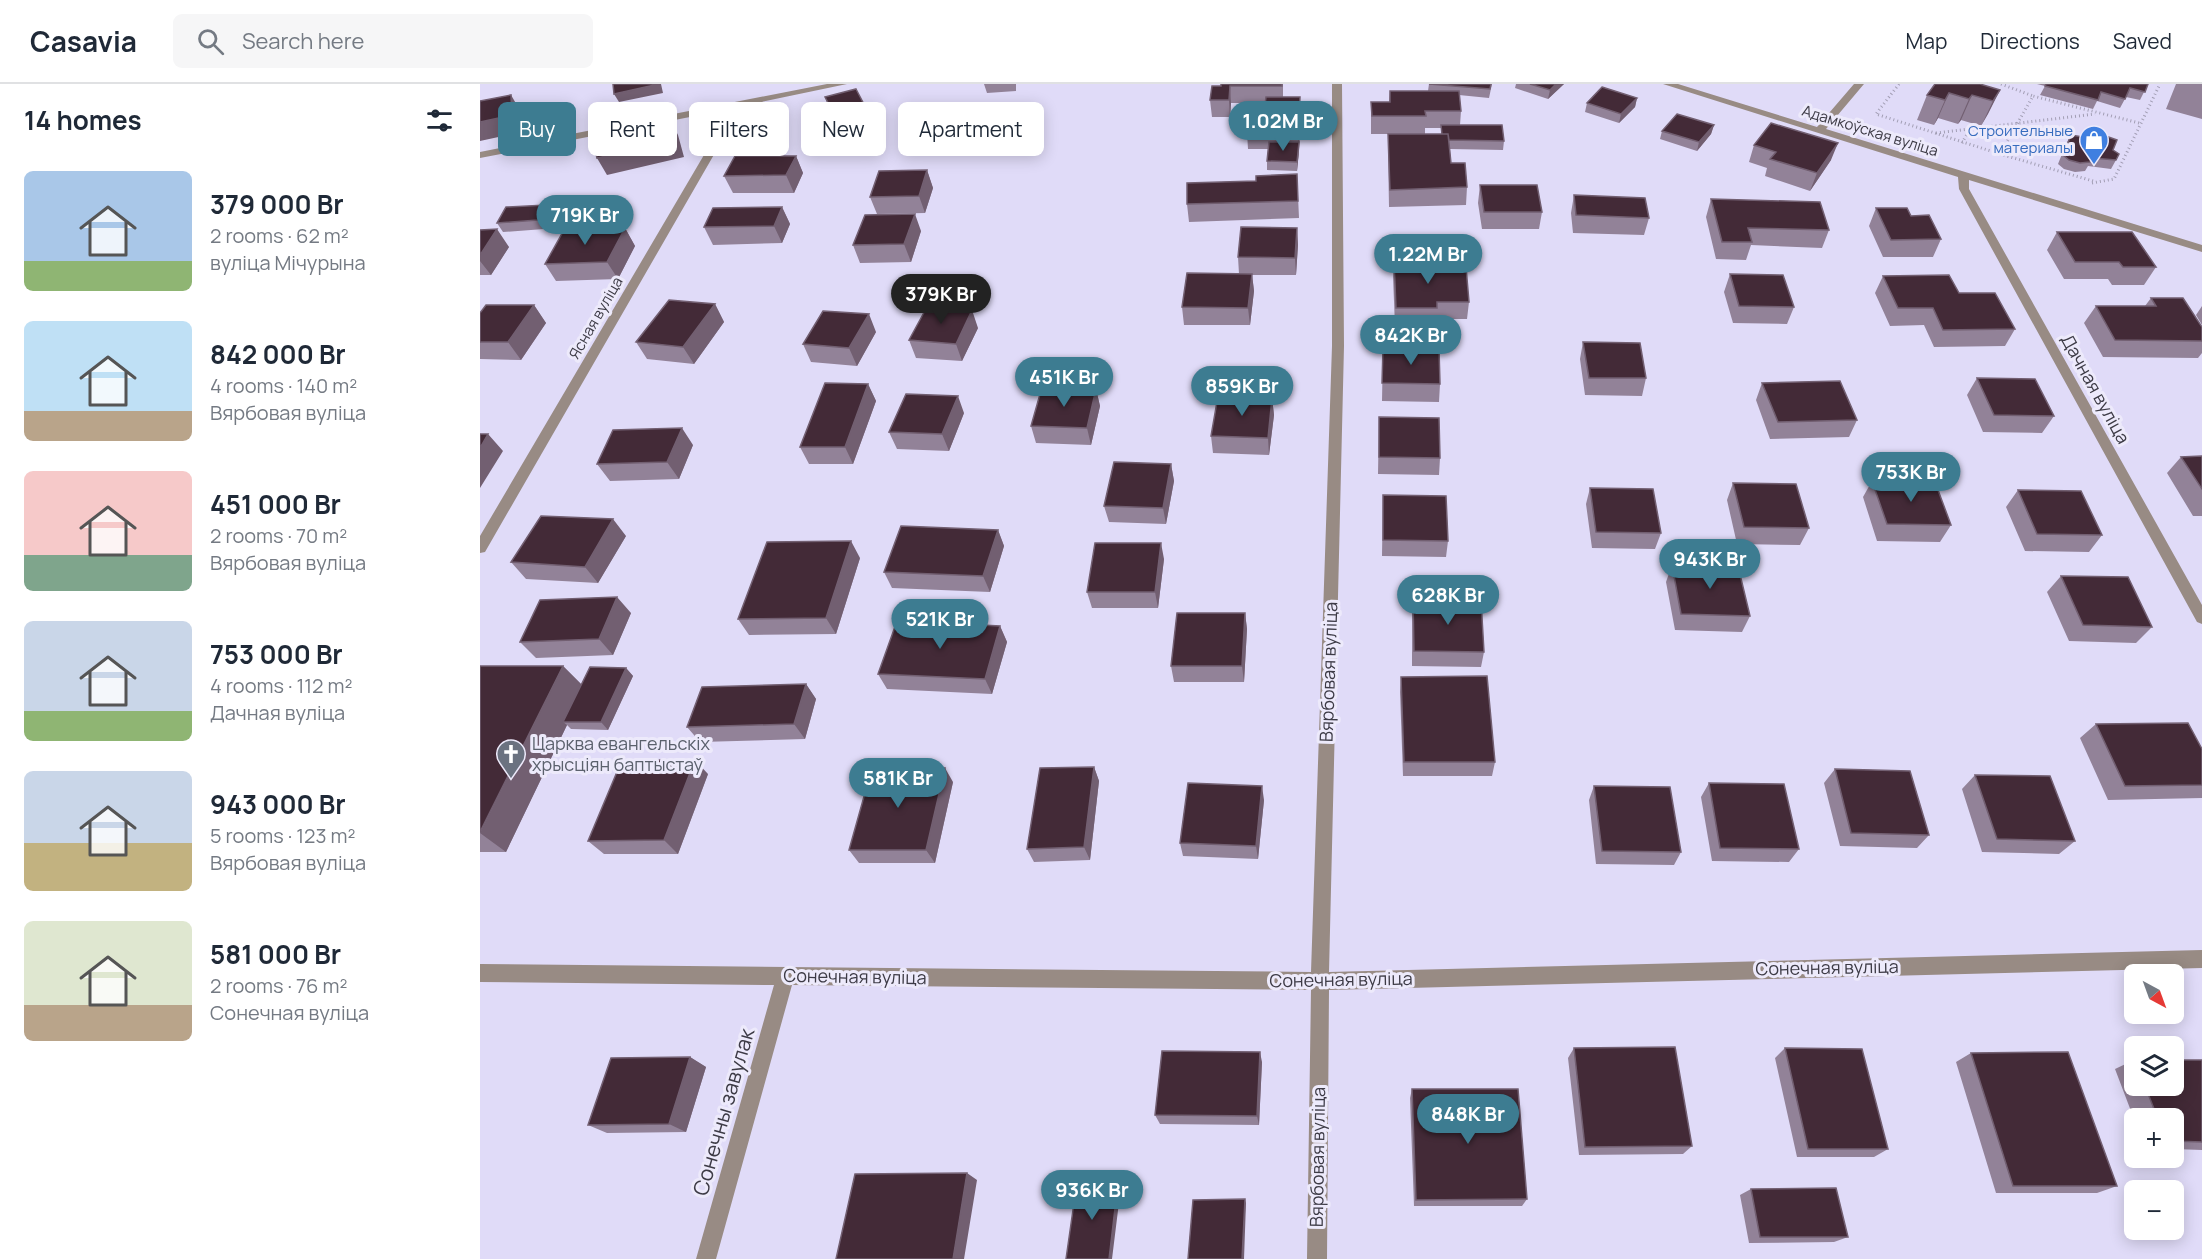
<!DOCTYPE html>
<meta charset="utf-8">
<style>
:root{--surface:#fff;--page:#f6f6f7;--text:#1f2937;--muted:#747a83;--line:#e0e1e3;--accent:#3d7c91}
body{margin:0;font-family:Manrope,sans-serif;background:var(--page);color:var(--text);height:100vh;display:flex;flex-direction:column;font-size:22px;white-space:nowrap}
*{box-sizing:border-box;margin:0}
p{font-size:20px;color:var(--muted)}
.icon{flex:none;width:33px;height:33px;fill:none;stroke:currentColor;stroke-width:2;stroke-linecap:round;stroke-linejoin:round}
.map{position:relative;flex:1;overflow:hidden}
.drawer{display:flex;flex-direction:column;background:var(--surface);width:480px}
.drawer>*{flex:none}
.guide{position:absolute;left:18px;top:18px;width:570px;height:54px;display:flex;gap:12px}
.needle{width:39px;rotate:139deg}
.controls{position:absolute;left:1644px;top:880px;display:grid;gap:12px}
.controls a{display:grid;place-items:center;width:60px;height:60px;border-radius:9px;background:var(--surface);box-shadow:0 3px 15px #0003;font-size:30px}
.price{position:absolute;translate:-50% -51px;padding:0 14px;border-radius:21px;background:var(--accent);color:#fff;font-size:20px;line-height:39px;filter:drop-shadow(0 2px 3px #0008)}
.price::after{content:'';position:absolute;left:50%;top:36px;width:18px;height:14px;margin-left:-9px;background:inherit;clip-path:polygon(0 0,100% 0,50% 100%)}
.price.selected{background:#222;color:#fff}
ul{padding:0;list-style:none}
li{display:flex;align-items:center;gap:18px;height:150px;padding:0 24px}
li span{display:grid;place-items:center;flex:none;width:168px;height:120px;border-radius:9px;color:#555}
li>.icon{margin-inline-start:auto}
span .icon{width:72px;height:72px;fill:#fffc;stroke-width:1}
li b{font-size:26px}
h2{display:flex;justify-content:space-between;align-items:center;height:72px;padding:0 24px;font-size:26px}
.pill{padding:0 21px;border-radius:9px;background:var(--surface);box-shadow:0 3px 15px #0003;font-size:21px;line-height:54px}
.pill.selected{background:var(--accent);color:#fff}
header{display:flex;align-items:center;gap:36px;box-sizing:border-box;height:84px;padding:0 30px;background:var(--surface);border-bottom:2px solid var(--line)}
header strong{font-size:28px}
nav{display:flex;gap:33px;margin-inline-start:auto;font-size:21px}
.search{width:420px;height:54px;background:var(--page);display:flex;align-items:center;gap:15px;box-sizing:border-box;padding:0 21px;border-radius:9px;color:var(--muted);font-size:22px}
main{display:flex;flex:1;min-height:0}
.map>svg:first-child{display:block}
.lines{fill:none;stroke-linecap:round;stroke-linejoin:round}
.path{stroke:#a29eb4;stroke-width:3;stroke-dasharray:1 3;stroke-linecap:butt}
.minor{fill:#988b84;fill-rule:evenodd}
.wall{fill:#928298}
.shaded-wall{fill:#725f71}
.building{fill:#432a37;stroke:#725f71;stroke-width:1.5}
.labels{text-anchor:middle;stroke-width:6;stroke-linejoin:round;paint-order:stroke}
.far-street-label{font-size:15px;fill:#3d3b46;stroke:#edeafb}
.far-shop-label{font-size:15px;fill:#366cbe;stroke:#edeafb;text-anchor:end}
.street-label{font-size:18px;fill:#3d3b46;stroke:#edeafb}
.worship-label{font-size:18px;fill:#5b616d;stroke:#edeafb;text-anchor:start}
.near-street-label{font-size:21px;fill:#3d3b46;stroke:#edeafb}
</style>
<header>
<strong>Casavia</strong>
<div class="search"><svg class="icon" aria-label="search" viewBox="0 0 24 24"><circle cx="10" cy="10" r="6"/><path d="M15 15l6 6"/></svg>Search here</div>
<nav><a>Map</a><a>Directions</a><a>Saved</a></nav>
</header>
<main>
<section class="drawer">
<h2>14 homes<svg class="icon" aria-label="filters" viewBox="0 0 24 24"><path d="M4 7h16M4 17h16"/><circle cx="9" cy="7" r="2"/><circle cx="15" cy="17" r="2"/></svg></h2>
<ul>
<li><span style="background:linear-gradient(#a9c7e8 75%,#8fb573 0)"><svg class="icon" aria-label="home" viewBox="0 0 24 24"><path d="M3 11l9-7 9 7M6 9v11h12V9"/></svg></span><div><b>379 000 Br</b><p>2 rooms · 62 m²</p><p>вуліца Мічурына</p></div></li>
<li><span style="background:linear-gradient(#bfe0f5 75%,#b9a48a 0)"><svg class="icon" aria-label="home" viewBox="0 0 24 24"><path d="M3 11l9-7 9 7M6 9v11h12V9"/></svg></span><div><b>842 000 Br</b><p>4 rooms · 140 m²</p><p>Вярбовая вуліца</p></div></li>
<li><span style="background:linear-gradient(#f6c9c9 70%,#7fa58c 0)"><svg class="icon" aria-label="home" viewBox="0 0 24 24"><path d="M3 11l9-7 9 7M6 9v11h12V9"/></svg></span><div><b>451 000 Br</b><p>2 rooms · 70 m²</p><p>Вярбовая вуліца</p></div></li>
<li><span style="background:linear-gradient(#c9d6e8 75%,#8fb573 0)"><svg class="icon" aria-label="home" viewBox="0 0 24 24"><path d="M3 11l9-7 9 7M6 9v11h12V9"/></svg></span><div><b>753 000 Br</b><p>4 rooms · 112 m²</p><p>Дачная вуліца</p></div></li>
<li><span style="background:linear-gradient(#c9d6e8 60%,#c2b280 0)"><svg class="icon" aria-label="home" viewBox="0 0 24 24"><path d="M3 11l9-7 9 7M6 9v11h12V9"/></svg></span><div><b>943 000 Br</b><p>5 rooms · 123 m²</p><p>Вярбовая вуліца</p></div></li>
<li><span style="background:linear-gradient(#dfe7d0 70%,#b9a48a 0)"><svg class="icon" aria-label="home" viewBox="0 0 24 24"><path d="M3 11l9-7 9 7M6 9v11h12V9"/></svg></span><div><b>581 000 Br</b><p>2 rooms · 76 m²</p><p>Сонечная вуліца</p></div></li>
</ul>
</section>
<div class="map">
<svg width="1722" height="1175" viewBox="0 0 1722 1175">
<rect width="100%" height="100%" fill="#e0dbf8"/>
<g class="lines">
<path class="path" d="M1419 0 1396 30 1520 70
M1521 0 1553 12
M1456 49 1615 30
M1482 59 1490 45
M1613 97 1520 70 1553 12 1659 39
M1612 99 1634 95 1680 0"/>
<path class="minor" d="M347 0H367L262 22 5 468 0 469V452L251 25 0 74V68Z
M852 0H862L864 262 849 888 1722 866V884L849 906 847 1175H827L831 906 312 901 236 1175H216L294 901 0 898V880L831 888 852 262Z
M1183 0H1198L1337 43 1374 0H1384L1346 45 1722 161V168L1489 96V105L1722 521V540L1717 538 1479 105 1478 93Z"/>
</g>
<path class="wall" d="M504 0H536V7L507 9Z
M741 0H803V13L821 30 819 67 817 87 787 86V77L788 65H768L767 48 784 29 785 19H751L750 33H732L730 16 741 2Z
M949 0H1012L1009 14 979 11 981 27 980 41 1024 57 1023 66 970 65 971 79 987 103 986 121 909 123 908 67V50H961V44H945V50H891V18H909L910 7H948Z
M1036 0H1084L1068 15 1035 4Z
M1557 0H1668L1660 16 1646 13 1640 24 1617 17 1613 25 1560 11 1565 2Z
M1696 0H1722V35L1686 25Z
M1520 6 1501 42 1481 36 1478 40 1458 34 1454 41 1437 36 1447 11Z
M345 13 392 38 361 46 348 22Z
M1157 14 1155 23 1139 39 1105 28 1107 19Z
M470 39 472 48 465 72H431L428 63Z
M1234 41 1231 50 1217 67 1180 55 1182 47Z
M1591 51 1633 66 1636 76 1631 85 1608 82 1605 87 1595 88 1584 85 1578 80 1586 60Z
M1274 61 1351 76 1330 107 1285 92 1287 84 1269 78Z
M316 72 323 89 314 109H253L244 92Z
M447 86 453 104 445 129 397 130 390 113Z
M817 90 819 134 709 138 707 120 776 97Z
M1000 101 1062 128 1059 145H1002L998 119Z
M1094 111 1169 134 1164 151 1093 149 1091 129Z
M1231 115 1349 146 1342 164 1271 161 1266 176 1236 175 1226 133Z
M66 121 72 129 64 145 23 148 17 139Z
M302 123 310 140 302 159 233 161 224 143Z
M1396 124 1461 155 1453 173H1403L1389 142Z
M145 144 155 162 138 195 76 197 65 180Z
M817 144 818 161 816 191H772L774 207 770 241H704L702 223 759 190 758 173Z
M0 146 29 163 11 191H0Z
M441 147 431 178 380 179 373 161Z
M1577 148 1676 183 1664 201H1632L1628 195H1584L1567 166Z
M914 176 947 183 989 218 987 235H956V242H915L913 193Z
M1250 190 1314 223 1307 240 1253 239 1244 208Z
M1403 192 1535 245 1525 262 1454 263 1444 241 1410 242 1395 209Z
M1671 214 1722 243V269L1718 274 1623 273 1604 239 1616 222H1665Z
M235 220 244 238 214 280 167 275 156 258Z
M54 221 66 239 41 276 0 275V229Z
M1722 222V241L1716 231Z
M498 244 482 277 436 274 429 256Z
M396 248 377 282 331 278 323 260Z
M1103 258 1166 294 1162 312 1105 311 1100 275Z
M903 264 960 300 959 318 902 317Z
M1497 294 1574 332 1562 349 1503 348 1487 311Z
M1282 299 1377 336 1369 353 1290 355 1276 316Z
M388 300 396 317 373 380H329L320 363Z
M616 305 620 322 611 361 556 359 551 342Z
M792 314 794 331 789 371 733 369 731 352Z
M484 329 469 367 417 365 409 348Z
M899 333 960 374 959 391 898 390Z
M213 361 199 395 130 397 117 380Z
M1722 372V432H1713L1687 389 1701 373Z
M691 380 694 397 686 440 629 438 624 422Z
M1392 397 1471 441 1460 458 1397 457 1383 413Z
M1253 399 1329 444 1320 461 1257 460 1247 416Z
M1110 404 1181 449 1175 465 1112 464 1106 420Z
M1538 406 1622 451 1609 468 1545 467 1526 423Z
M903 411 968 457 966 473 902 472Z
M518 446 524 462 510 508 412 504 404 488Z
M146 452 118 499 46 495 31 478Z
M380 474 356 550 269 551 258 535Z
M684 475 678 524H612L607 508Z
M1192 481 1270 532 1262 548 1195 546 1186 498Z
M1581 492 1672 543 1656 559 1589 557 1567 508Z
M933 515 1004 568 1001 583 932 582V531Z
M151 529 133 571 56 574 40 558Z
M765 529 767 545 764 598H694L691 582Z
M520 542 527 558 512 610 407 605 398 590Z
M0 582H83L102 601 146 584 153 592 128 646 91 645 87 641 26 768H0Z
M921 593 1015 678 1012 692H923L920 608Z
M326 600 336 615 325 655 220 658 207 643Z
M1616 640 1722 665V714L1628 716 1600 654Z
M614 683 619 697 610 776 554 778 547 765Z
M1355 685 1449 751 1437 764 1360 762 1344 699Z
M228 690 198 770H124L108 757Z
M1495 691 1595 757 1579 770 1502 768 1482 705Z
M473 698 455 779H379L369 766Z
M1229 699 1319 765 1309 778 1232 777 1221 713Z
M1114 702 1201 768 1194 781 1116 780 1109 716Z
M784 716 778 775 703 772 700 759Z
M1094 964 1212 1062 1203 1070 1099 1071 1088 974Z
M1305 964 1408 1065 1394 1073H1317L1295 974Z
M1491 969 1637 1102 1617 1109H1516L1476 978Z
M210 973 226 983 206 1048 127 1049 108 1041Z
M1654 976V1002H1694L1722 976V1066L1694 1065V1035H1654L1635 985Z
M782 978 779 1041 680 1040 675 1031Z
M932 1005 1047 1115 1042 1122H934L930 1014Z
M1271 1105 1368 1153 1354 1158 1269 1159 1260 1111Z"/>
<path class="shaded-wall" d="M179 0H181L183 9 139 18 134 10Z
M1076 0H1084L1068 15 1070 6Z
M750 2 751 19 750 33 749 16Z
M1520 6 1508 30 1501 42 1513 17Z
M1469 9 1458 34 1454 41 1465 16Z
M31 11 41 28 42 48 0 57V38Z
M1492 11 1481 36 1478 40 1489 15Z
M820 13 819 67 817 87V78L819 63 818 48Z
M1157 14 1155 23 1139 39 1141 30Z
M389 30 392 38 361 46 358 37Z
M189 34 198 51 204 73 127 91 117 74Z
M470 39 472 48 465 72 462 63Z
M1234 41 1231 50 1217 67 1219 58Z
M1358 59 1351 76 1330 107 1337 89Z
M316 72 323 89 314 109 306 91Z
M447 86 453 104 445 129 439 112Z
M66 121 72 129 64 145 58 136Z
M302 123 310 140 302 159 294 142Z
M435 130 441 147 431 178 424 160Z
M145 144 155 162 138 195 127 178Z
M817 144 818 161 816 191 815 174Z
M17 145 29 163 11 191 0 177V171Z
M772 190 774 207 770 241 768 224Z
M235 220 244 238 214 280 203 263Z
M54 221 66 239 41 276 28 258Z
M492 226 498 244 482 277 476 260Z
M389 230 396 248 377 282 369 264Z
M388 300 396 317 373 380 365 363Z
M616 305 620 322 611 361 607 344Z
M478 312 484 329 469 367 462 350Z
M792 314 794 331 789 371 788 354Z
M202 344 213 361 199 395 187 378Z
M8 350 23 367 0 404V364Z
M691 380 694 397 686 440 683 424Z
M133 435 146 452 118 499 105 483Z
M518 446 524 462 510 508 503 492Z
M371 457 380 474 356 550 346 534Z
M681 459 684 475 678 524 675 508Z
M137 513 151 529 133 571 119 555Z
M765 529 767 545 764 598 762 582Z
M520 542 527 558 512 610 505 595Z
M83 582 105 604 83 638 87 641 26 768 0 749Z
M146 584 153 592 128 646 121 638Z
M326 600 336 615 325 655 314 640Z
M215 676 228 690 198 770 184 756Z
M614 683 619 697 610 776 604 763Z
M465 684 473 698 455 779 446 766Z
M782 702 784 716 778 775 776 762Z
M780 968 782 978 779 1041 777 1032Z
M210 973 226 983 206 1048 189 1040Z
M487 1089 497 1096 484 1175H473Z
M638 1099 641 1102 632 1175H629Z
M765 1115 766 1119 764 1175H762Z"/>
<path class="building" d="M133 0H179L134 10Z
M741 0H802V2H750L749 16H730L732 2H741Z
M949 0H1011L1010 5Z
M1050 0H1076L1070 6Z
M1455 0H1500L1520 6 1513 17 1492 11 1489 15 1469 9 1465 16 1447 11Z
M1566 0H1668L1665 8 1650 4 1645 15 1621 8 1618 16 1565 2Z
M1122 3 1157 14 1141 30 1107 19Z
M376 5 389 30 358 37 345 13Z
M910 7H979L981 27H945L946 32H892L891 18H910Z
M31 11 32 31 0 38V17Z
M786 13H820L818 48H767L769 28 784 29Z
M1197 30 1234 41 1219 58 1182 47Z
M189 34 196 56 117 74 112 52Z
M470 39 462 63H428L437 40Z
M1291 39 1358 59 1337 89 1290 75 1296 68 1274 61Z
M961 41H1022L1024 57 969 56 968 50H962Z
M908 50H968L971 79H985L987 103 910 106Z
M1591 51 1614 55 1615 52 1623 51 1637 56 1633 66 1639 70 1636 76 1612 74 1610 78 1600 79 1589 76 1583 71Z
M789 58H819L817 78 787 77Z
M255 72H316L306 91 244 92Z
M447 86 439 112 390 113 399 87Z
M817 90 818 117 707 120V99L776 97V92Z
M1000 101H1057L1062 128H1004Z
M1094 111 1165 114 1169 134 1096 131Z
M1231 115 1340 118 1349 146 1268 144 1272 158H1242Z
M66 121 58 136 17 139 26 123Z
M302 123 294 142 224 143 233 124Z
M1396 124H1427L1431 132 1449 131 1461 155 1411 156Z
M435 130 424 160 373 161 385 131Z
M761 143 817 144 815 174 758 173Z
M145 144 127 178 65 180 84 146Z
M17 145 0 171V146Z
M1577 148H1652L1676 183H1643L1639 178H1595Z
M914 176H946L947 183H986L989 218H957V224H916Z
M707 189 772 190 768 224 702 223Z
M1250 190 1303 191 1314 223 1259 222Z
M1469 191 1479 209H1515L1535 245 1463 246 1453 224H1418L1403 192Z
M1671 214H1703L1722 243V257L1635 256 1616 222H1676Z
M189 216 235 220 203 263 156 258Z
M6 221H54L28 258H0V229Z
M447 223 492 226 476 260 429 256Z
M343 227 389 230 369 264 323 260Z
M1103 258 1160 259 1166 294H1109Z
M903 264 959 265 960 300 902 299Z
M1497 294 1555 295 1574 332 1514 331Z
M1360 297 1377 336 1298 338 1282 299Z
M345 299 388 300 365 363H320Z
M562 303 616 305 607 344 551 342Z
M426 310 478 312 462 350 409 348Z
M738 312 792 314 788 354 731 352Z
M899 333 959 334 960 374 899 373Z
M202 344 187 378 117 380 133 346Z
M0 350H8L0 364Z
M1722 372V405L1701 373Z
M634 378 691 380 683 424 624 422Z
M1392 397 1455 398 1471 441 1407 440Z
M1253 399 1316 400 1329 444 1264 443Z
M1110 404 1173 405 1181 449 1116 448Z
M1538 406 1601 407 1622 451 1557 450Z
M903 411 966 412 968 457 903 456Z
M61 432 133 435 105 483 31 478Z
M421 442 518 446 503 492 404 488Z
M371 457 346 534 258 535 287 458Z
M615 459H681L675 508H607Z
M1192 481 1258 482 1270 532 1201 530Z
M1581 492 1648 493 1672 543 1603 541Z
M137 513 119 555 40 558 60 516Z
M933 515 1001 516 1004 568 934 567Z
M697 529H765L762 582H691Z
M417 537 520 542 505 595 398 590Z
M0 582H83L0 748Z
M110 583 146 584 121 638H83Z
M1007 592 1015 678H924L921 593Z
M326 600 314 640 207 643 222 603Z
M1708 639 1722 665V701L1645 702 1616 640Z
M142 676H215L184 756 108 757Z
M614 683 604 763 547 765 560 684Z
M392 684H465L446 766H369Z
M1355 685 1430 687 1449 751 1371 749Z
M1495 691 1570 692 1595 757 1517 755Z
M708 699 782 702 776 762 700 759Z
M1229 699 1304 700 1319 765 1240 764Z
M1114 702 1190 703 1201 768 1122 767Z
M1195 963 1212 1062 1105 1063 1094 964Z
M1305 964 1382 965 1408 1065H1328Z
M682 967 780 968 777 1032 675 1031Z
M1588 968 1637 1102H1533L1491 969Z
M210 973 189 1040 108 1041 131 974Z
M1694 976H1722V1058L1694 1057V1035H1678L1665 1002H1694Z
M932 1005H1038L1047 1115 936 1116Z
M487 1089 473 1175H356L375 1090Z
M597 1098 638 1099 629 1175H586Z
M1356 1104 1368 1153H1280L1271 1105Z
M765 1115 762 1175H708L713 1116Z"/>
<defs>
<g id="shop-pin" transform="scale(1.5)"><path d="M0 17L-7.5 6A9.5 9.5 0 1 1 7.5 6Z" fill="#3f7fe0" stroke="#edeafb"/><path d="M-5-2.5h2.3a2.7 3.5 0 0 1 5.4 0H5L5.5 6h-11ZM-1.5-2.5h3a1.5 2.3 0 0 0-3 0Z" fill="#fff"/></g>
<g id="church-pin" transform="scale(1.5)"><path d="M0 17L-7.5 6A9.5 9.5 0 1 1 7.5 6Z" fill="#6b7280" stroke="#edeafb"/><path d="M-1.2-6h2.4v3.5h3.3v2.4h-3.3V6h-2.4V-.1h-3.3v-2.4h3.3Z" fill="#fff"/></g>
</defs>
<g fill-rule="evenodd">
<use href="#shop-pin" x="1614" y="56"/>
<use href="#church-pin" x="31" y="670"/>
</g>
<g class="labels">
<g class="far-street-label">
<text transform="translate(1390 47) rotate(17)" y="5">Адамкоўская вуліца</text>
<text transform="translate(116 234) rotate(-60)" y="5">Ясная вуліца</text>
</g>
<g class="far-shop-label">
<text x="1593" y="52">Строительные<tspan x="1593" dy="17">материалы</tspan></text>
</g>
<g class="street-label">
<text transform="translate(1615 305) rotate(61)" y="6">Дачная вуліца</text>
<text transform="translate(849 588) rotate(-88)" y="6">Вярбовая вуліца</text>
<text transform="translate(1347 884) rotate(-1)" y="6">Сонечная вуліца</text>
<text transform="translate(375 893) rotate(1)" y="6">Сонечная вуліца</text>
<text transform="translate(861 896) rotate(-1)" y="6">Сонечная вуліца</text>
<text transform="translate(838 1073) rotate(-89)" y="6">Вярбовая вуліца</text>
</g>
<g class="worship-label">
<text x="52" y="666">Царква евангельскіх<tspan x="52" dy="21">хрысціян баптыстаў</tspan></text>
</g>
<g class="near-street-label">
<text transform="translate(244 1028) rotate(-74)" y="7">Сонечны завулак</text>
</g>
</g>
</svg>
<div class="controls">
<a><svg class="needle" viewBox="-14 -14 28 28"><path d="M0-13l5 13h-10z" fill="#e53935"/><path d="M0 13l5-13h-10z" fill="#747a83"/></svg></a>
<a><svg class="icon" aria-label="layers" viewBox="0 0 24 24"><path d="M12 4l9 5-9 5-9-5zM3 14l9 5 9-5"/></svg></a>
<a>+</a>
<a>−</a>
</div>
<b class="price" style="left:803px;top:68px">1.02M Br</b>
<b class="price" style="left:105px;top:162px">719K Br</b>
<b class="price" style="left:948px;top:201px">1.22M Br</b>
<b class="price selected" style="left:461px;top:241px">379K Br</b>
<b class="price" style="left:931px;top:282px">842K Br</b>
<b class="price" style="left:584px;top:324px">451K Br</b>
<b class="price" style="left:762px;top:333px">859K Br</b>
<b class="price" style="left:1431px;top:419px">753K Br</b>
<b class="price" style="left:1230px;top:506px">943K Br</b>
<b class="price" style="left:968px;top:542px">628K Br</b>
<b class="price" style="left:460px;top:566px">521K Br</b>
<b class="price" style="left:418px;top:725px">581K Br</b>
<b class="price" style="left:988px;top:1061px">848K Br</b>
<b class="price" style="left:612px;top:1137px">936K Br</b>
<div class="guide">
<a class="pill selected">Buy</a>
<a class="pill">Rent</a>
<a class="pill">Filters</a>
<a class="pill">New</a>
<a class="pill">Apartment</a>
</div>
</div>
</main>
